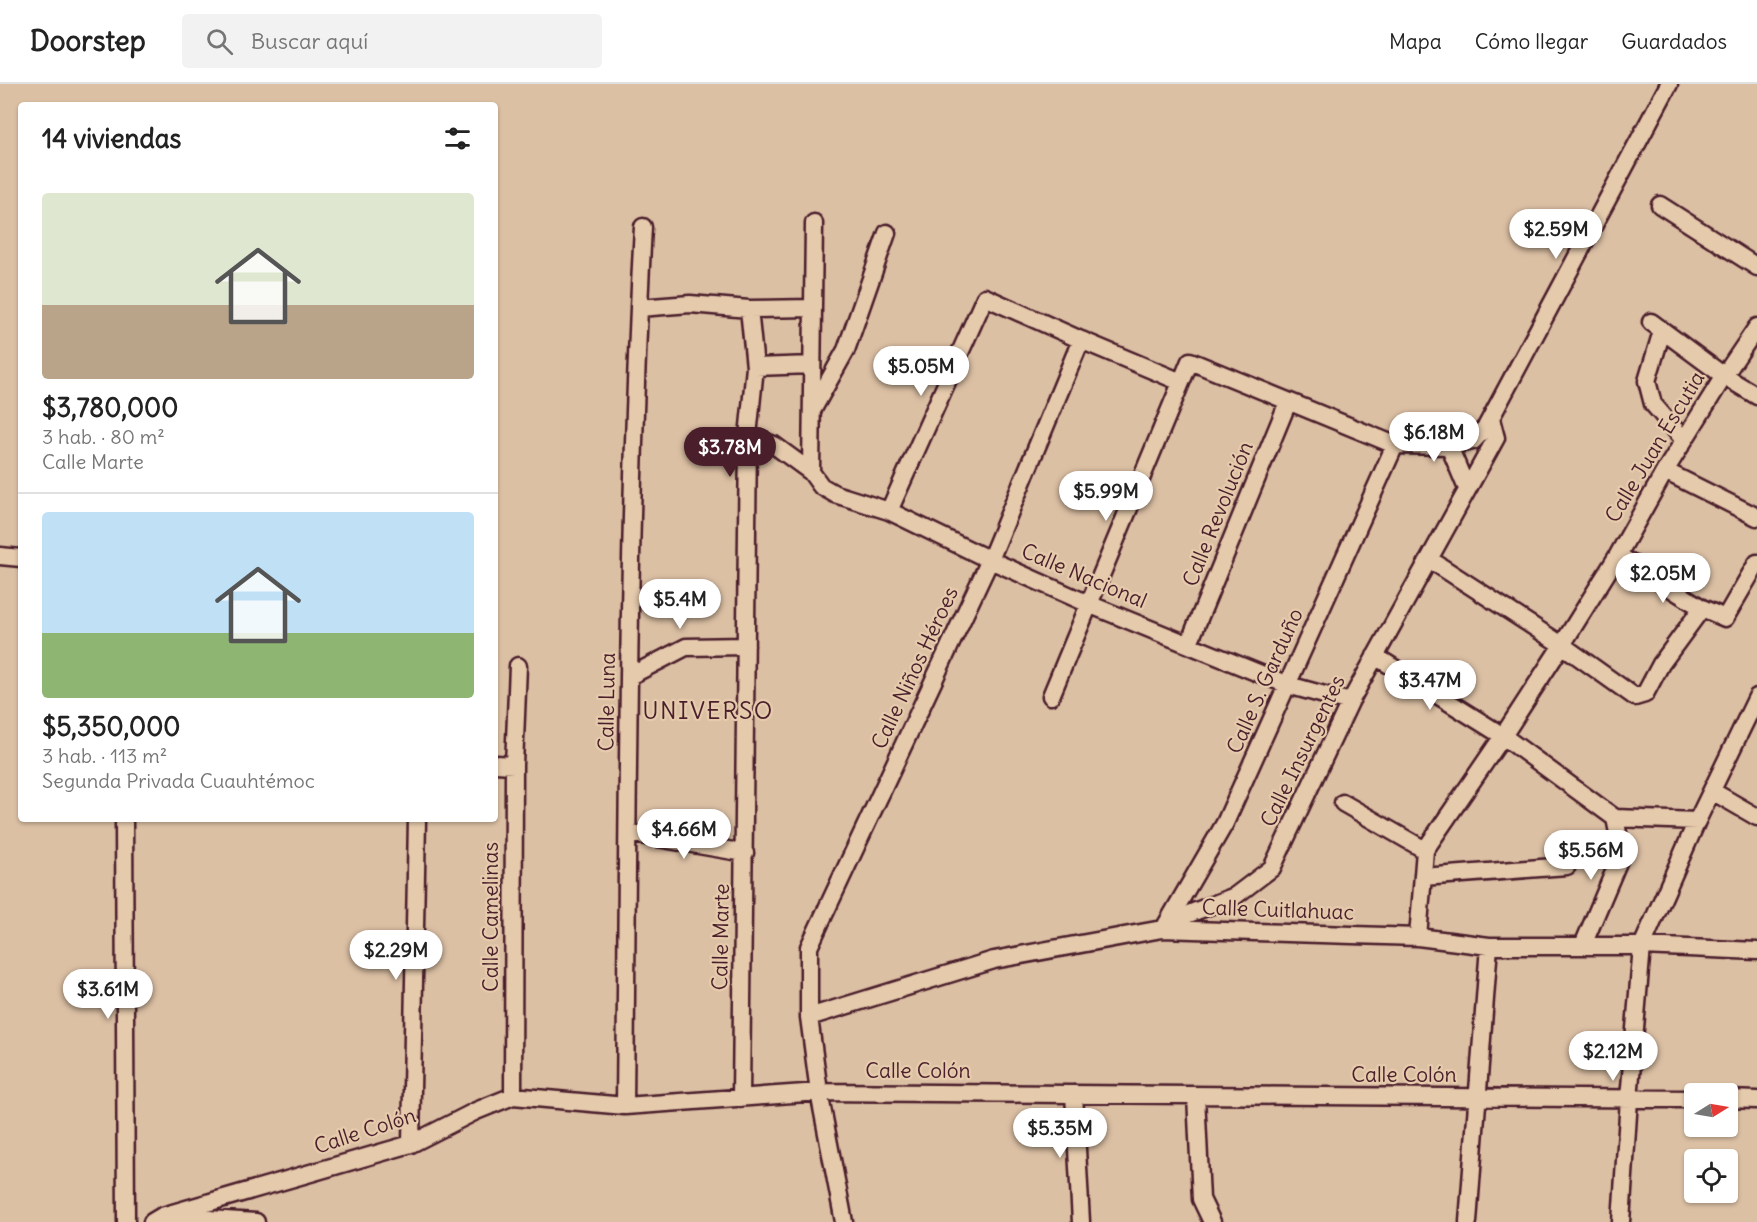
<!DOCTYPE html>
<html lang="es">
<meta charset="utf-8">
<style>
:root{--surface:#fff;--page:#f2f2f2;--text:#222;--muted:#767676;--line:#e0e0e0;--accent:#4a1f2b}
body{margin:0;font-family:Delius,sans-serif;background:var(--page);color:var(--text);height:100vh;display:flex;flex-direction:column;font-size:22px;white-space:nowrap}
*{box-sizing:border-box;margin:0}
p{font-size:20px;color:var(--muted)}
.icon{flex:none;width:33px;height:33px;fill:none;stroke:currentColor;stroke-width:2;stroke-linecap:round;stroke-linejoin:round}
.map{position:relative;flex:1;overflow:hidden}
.sheet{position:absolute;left:18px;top:18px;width:480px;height:720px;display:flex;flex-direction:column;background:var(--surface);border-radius:6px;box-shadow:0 2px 4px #0004}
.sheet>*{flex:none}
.needle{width:39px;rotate:79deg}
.tools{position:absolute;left:1684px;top:999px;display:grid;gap:12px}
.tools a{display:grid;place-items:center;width:54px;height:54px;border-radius:6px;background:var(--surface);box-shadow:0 2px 4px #0004;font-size:30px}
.price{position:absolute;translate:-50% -51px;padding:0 14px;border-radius:21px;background:#fff;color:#222;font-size:20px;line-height:39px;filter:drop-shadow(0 2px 3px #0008)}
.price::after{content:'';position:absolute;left:50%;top:36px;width:18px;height:14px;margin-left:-9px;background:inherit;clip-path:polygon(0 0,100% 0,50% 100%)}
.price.on{background:var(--accent);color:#fff}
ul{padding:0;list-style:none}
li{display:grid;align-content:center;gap:12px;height:318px;padding:0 24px}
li+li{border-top:2px solid var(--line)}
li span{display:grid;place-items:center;height:186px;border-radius:6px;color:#555}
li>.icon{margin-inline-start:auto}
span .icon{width:108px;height:108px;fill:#fffc;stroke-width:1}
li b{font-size:26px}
h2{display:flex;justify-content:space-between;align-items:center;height:72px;padding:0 24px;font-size:26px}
header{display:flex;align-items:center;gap:36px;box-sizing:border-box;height:84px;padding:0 30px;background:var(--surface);border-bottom:2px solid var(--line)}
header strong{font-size:28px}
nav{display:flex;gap:33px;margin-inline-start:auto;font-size:21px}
.search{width:420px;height:54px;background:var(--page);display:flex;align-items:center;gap:15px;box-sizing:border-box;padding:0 21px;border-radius:6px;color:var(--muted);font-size:22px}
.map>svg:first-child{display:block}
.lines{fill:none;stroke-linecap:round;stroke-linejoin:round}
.minor-casing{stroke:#4a1f2b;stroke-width:21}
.minor{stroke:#e5caac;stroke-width:16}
.labels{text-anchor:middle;stroke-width:4.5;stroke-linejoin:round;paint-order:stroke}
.street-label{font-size:21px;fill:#4a1f2b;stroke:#e5caac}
.quarter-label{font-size:24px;letter-spacing:1.5px;fill:#4a1f2b;stroke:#e5caac}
</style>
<header>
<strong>Doorstep</strong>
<div class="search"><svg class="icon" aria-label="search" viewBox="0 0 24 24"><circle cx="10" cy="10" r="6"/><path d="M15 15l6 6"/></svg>Buscar aquí</div>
<nav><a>Mapa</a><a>Cómo llegar</a><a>Guardados</a></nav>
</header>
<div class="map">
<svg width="1757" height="1138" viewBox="0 0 1757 1138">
<rect width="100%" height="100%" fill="#dcc0a4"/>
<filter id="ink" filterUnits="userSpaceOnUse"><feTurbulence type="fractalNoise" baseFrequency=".0167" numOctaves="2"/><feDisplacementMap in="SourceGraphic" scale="12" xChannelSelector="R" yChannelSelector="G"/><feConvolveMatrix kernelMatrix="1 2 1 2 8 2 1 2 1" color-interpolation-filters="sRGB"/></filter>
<g filter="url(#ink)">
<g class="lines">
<g class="minor-casing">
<path id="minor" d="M1660 121 1757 183
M639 224 690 220 749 225 812 224
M1651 238 1724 292 1757 312
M1662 247 1647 297 1653 320 1684 356
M755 283 812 281
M813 325 846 266 887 149
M748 352 774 361 811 388 821 402 835 410 889 427 990 476 1091 521 1288 601 1350 618
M1449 362 1473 357 1486 343 1669 0
M1665 387 1757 433
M811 388 814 139
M889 427 985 213 1081 256 1181 298
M1618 471 1702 524 1725 534 1757 479
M0 472 21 474
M1429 475 1562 561 1635 613 1645 610 1661 580 1702 524
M1189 559 1288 318
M1375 572 1503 652 1615 734
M630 592 686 563 746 562
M1051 612 1190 277 1395 361 1449 362 1467 405
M495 680 514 681
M1712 707 1757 733
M1343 719 1425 766
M1615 734 1697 737
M124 735 126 1138
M628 749 745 769
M1423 793 1567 782
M1168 838 1235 812 1272 784 1350 618 1496 354 1491 335
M1166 841 1225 739 1395 361
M1418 853 1425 766 1503 652 1562 561 1618 471 1665 387 1724 292 1757 243
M1583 861 1622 769 1615 734
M809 933 994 876 1162 845 1418 853 1489 862H1642L1757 867
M1074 1010 1081 1138
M513 1012 514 681 518 582
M1196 1012 1201 1115 1212 1138
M741 1014 748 352 755 283 749 225
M1728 1015 1757 1016
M625 1022C628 729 627 435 643 143
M411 1060 417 735
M162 1132 411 1060 476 1027 513 1012 625 1022 819 1008 1695 1015
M152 1138 162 1132 256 1138
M844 1138 819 1008 809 933V863L990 476 1081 256
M1468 1138 1489 862
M1621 1138 1629 1015 1642 862 1697 737 1757 613"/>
</g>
<use href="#minor" class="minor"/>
</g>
</g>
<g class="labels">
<g class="street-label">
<text transform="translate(1655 363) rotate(-59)" y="7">Calle Juan Escutia</text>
<text transform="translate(1218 430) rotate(-68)" y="7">Calle Revolución</text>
<text transform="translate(1084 492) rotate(23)" y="7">Calle Nacional</text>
<text transform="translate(915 584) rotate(-65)" y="7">Calle Niños Héroes</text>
<text transform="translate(1265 597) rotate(-66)" y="7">Calle S. Garduño</text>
<text transform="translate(607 618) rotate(-89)" y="7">Calle Luna</text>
<text transform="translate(1303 667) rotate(-64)" y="7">Calle Insurgentes</text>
<text transform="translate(1278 826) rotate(2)" y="7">Calle Cuitlahuac</text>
<text transform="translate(491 833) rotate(-90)" y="7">Calle Camelinas</text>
<text transform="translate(721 853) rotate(-89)" y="7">Calle Marte</text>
<text x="918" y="994">Calle Colón</text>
<text x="1404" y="998">Calle Colón</text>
<text transform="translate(365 1047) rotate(-18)" y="7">Calle Colón</text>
</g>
<g class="quarter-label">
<text x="708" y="635">UNIVERSO</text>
</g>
</g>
</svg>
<div class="tools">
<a><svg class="needle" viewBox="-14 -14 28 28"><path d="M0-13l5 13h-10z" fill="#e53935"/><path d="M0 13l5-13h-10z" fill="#767676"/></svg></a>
<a><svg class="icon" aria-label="locate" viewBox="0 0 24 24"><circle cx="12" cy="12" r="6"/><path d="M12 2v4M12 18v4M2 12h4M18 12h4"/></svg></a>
</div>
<b class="price" style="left:1556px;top:176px">$2.59M</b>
<b class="price" style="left:921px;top:313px">$5.05M</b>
<b class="price" style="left:1434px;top:379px">$6.18M</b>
<b class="price on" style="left:730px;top:394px">$3.78M</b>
<b class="price" style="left:1106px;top:438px">$5.99M</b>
<b class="price" style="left:1663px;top:520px">$2.05M</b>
<b class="price" style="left:680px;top:546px">$5.4M</b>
<b class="price" style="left:1430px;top:627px">$3.47M</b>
<b class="price" style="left:684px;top:776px">$4.66M</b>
<b class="price" style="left:1591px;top:797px">$5.56M</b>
<b class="price" style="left:396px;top:897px">$2.29M</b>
<b class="price" style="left:108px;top:936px">$3.61M</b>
<b class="price" style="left:1613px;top:998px">$2.12M</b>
<b class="price" style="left:1060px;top:1075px">$5.35M</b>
<section class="sheet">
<h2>14 viviendas<svg class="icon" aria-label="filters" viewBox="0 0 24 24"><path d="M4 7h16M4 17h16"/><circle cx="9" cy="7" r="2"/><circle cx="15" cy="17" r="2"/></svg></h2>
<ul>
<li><span style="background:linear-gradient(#dfe7d0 60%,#b9a48a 0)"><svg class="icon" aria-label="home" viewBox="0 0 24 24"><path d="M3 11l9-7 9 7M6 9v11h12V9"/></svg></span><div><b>$3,780,000</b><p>3 hab. · 80 m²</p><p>Calle Marte</p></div></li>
<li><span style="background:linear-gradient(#bfe0f5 65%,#8fb573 0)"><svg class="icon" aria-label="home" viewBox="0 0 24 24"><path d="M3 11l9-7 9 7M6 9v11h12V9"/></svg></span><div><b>$5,350,000</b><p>3 hab. · 113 m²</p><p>Segunda Privada Cuauhtémoc</p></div></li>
</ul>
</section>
</div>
